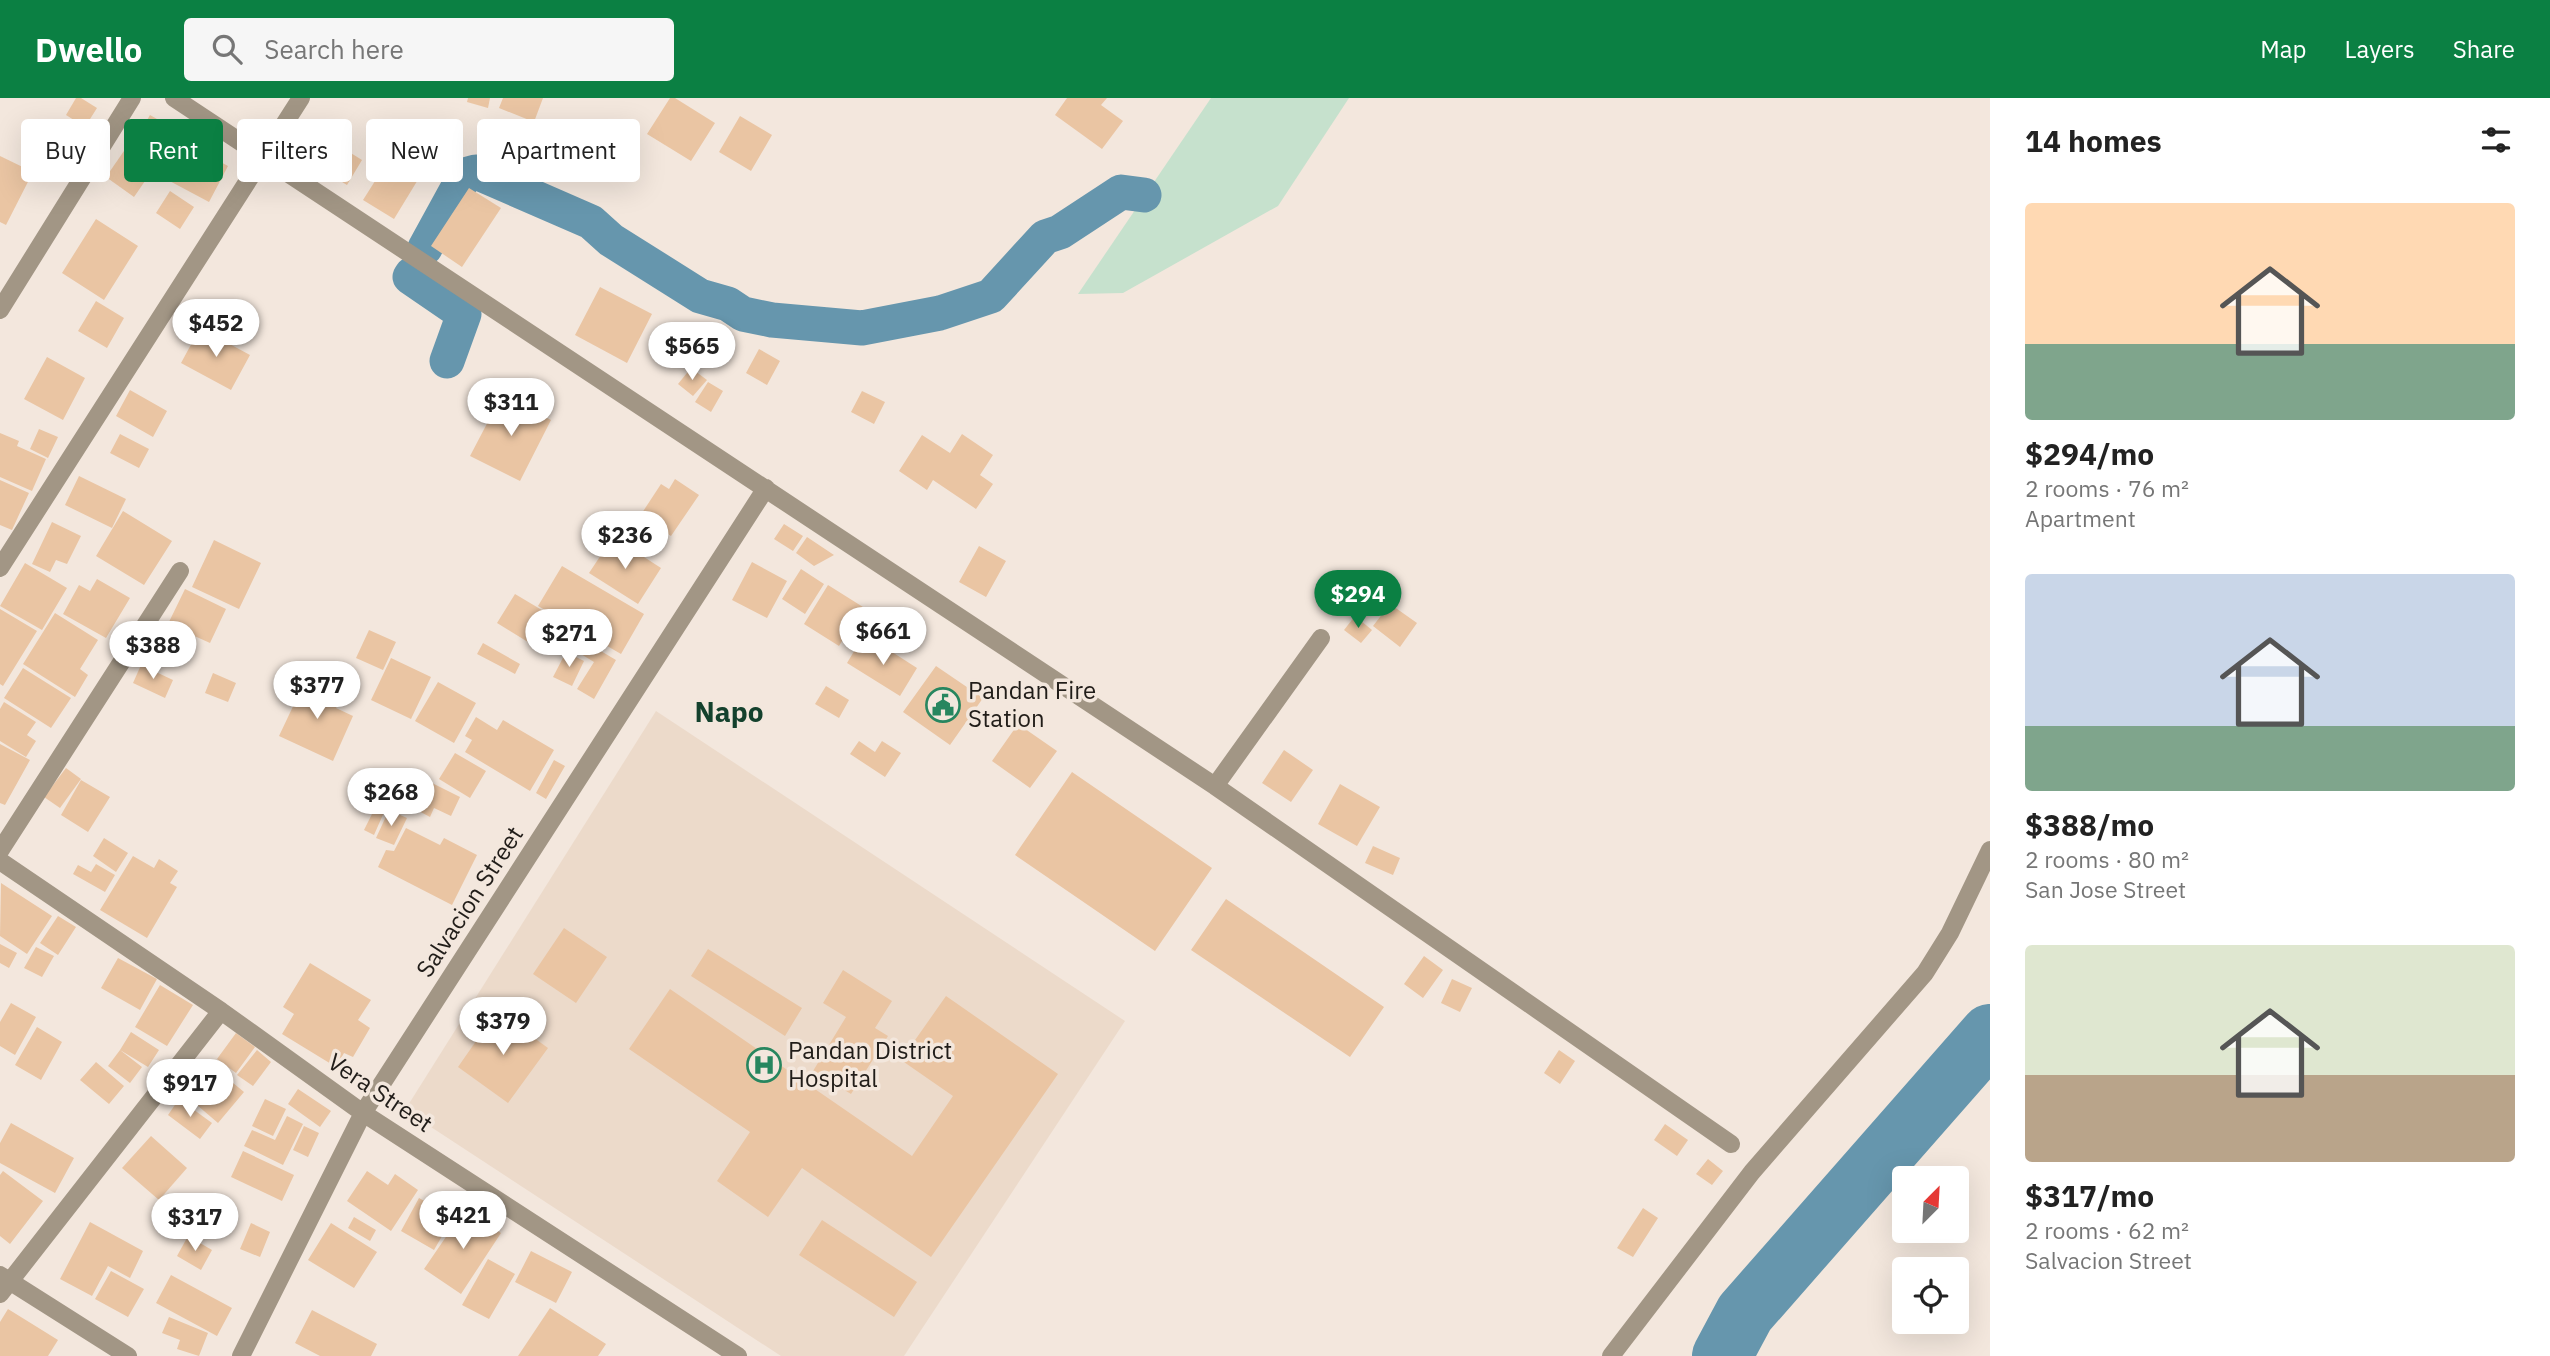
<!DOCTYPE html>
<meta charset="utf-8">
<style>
:root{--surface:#fff;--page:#f6f6f6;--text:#222;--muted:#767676;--accent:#0b8043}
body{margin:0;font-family:"IBM Plex Sans",sans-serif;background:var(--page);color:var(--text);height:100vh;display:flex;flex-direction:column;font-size:26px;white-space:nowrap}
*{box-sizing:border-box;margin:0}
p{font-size:23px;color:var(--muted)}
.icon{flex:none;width:38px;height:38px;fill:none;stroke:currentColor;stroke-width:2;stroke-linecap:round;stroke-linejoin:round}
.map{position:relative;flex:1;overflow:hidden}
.details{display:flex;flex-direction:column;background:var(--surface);width:560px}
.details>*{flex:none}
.guide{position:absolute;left:21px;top:21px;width:665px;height:63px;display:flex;gap:14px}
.needle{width:46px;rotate:24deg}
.buttons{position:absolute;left:1892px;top:1068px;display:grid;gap:14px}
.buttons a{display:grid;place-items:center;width:77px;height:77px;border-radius:7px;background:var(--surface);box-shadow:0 7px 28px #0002;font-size:35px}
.price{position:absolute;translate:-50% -60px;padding:0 16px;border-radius:24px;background:#fff;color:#222;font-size:23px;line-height:46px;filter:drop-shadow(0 2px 4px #0008)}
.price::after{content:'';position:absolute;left:50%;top:42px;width:21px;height:16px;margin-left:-10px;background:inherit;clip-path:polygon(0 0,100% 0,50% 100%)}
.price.current{background:var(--accent);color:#fff}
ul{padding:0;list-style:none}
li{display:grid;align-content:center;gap:14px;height:371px;padding:0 35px}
li span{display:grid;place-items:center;height:217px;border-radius:7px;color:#555}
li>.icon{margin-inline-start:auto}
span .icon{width:126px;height:126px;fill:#fffc;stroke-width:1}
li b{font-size:30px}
h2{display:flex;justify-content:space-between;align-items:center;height:84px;padding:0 35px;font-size:30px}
.tag{padding:0 24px;border-radius:7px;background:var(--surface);box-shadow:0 7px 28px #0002;font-size:24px;line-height:63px}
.tag.current{background:var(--accent);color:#fff}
header{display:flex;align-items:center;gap:42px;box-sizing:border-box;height:98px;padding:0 35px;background:var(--accent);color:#fff}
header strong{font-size:33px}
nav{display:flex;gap:38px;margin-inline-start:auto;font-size:24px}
.search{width:490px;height:63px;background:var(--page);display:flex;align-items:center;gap:18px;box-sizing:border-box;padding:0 24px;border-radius:7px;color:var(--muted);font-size:26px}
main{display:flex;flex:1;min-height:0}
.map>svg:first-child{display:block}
.built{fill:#ecdaca}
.green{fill:#c6e1cd}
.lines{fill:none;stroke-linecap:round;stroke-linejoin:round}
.canal{stroke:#6696ad;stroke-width:35}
.river{stroke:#6696ad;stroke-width:60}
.building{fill:#eac5a3}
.minor{stroke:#a29685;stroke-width:18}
.labels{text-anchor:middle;stroke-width:7;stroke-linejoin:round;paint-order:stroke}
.poi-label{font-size:24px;fill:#211d19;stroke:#f3e7dd;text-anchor:start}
.street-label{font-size:24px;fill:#211d19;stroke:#f3e7dd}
.quarter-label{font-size:28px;font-weight:bold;fill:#14412d;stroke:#f3e7dd}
</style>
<header>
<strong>Dwello</strong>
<div class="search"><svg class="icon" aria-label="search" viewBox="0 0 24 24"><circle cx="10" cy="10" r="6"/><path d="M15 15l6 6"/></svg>Search here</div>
<nav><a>Map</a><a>Layers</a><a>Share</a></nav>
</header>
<main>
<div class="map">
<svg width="1990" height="1258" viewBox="0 0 1990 1258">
<rect width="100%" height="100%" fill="#f3e7dd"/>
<path class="built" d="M656 613 1125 923 904 1258H781L405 1012Z"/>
<path class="green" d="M1211 0H1349L1278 108 1123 195 1078 196Z"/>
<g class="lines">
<path class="canal" d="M425 150 465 77 476 74 591 124 611 142 700 198 728 206 743 216 772 222 862 230 940 215 991 198 1045 139 1060 134 1121 94 1144 97
M412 176 410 179 464 216 447 263"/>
<path class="river" d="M1722 1258 1745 1215 1990 936"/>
</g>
<path class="building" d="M76 0H81L97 10 85 29 66 17Z
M468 0H490L488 10 467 4Z
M503 0H543L534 24 499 10Z
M670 0H675L715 25 691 63 647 36Z
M1067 0H1107L1101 7 1123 23 1102 51 1055 17Z
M150 17 171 29 174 24 188 32 172 63 135 43Z
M740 18 772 37 751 73 719 54Z
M306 27 362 62 347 87 290 52Z
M190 31 213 44 206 56 228 68 209 104 164 80Z
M42 33 70 48 53 79 26 64Z
M126 50 154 70 134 99 106 79Z
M0 58 33 74 6 127 0 124Z
M389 61 419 80 394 121 363 102Z
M469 90 501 110 462 169 431 148Z
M170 93 194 109 180 131 156 115Z
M96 121 138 148 104 202 62 175Z
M600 189 652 216 627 265 575 237Z
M96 203 124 220 107 250 78 233Z
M200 230 250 257 231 292 181 265Z
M759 251 780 263 767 287 746 275Z
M47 259 85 280 63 322 24 301Z
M691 270 707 282 693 298 678 286Z
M708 284 723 293 711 314 695 304Z
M130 292 167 313 153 339 116 318Z
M862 293 885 304 874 326 851 314Z
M502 297 551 322 520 383 470 358Z
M39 331 58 339 48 360 30 351Z
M0 335 19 343 17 348 46 361 32 393 0 379Z
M120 336 149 351 139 370 110 355Z
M962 336 993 357 980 377 993 386 976 411 933 382 927 392 899 373 922 337 950 355Z
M79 378 126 401 112 430 65 407Z
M675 381 699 397 671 438 640 418 661 386 669 391Z
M0 382 29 395 12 432 0 427Z
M123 413 172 443 144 487 96 458Z
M52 424 81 438 67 466 56 462 50 474 32 466Z
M784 426 803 438 793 453 774 441Z
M613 439 661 470 638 506 589 475Z
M807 439 834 457 814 468 796 455Z
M214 442 261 465 239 511 192 489Z
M979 448 1006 463 986 499 959 484Z
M752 464 787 483 767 520 732 502Z
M25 465 67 490 42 532 0 508Z
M562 468 644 516 621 556 538 508Z
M801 471 824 486 805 516 782 501Z
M97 481 130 500 106 540 63 516 79 487 90 493Z
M828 487 863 509 839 548 804 526Z
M185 491 226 511 210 545 168 526Z
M515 496 567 527 549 557 497 525Z
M1390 506 1417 525 1400 549 1373 528Z
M0 511 37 533 3 588 0 586Z
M55 515 98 542 80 571 88 577 75 599 23 566Z
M1355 518 1372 532 1361 545 1344 532Z
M369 532 396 544 383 572 356 560Z
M572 536 616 562 594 601 577 591 594 564 566 547Z
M483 545 520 566 515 576 477 556Z
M859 545 873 554 878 545 917 570 900 598 847 565Z
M566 554 584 563 572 588 553 579Z
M391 560 431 579 411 621 371 602Z
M141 567 173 582 165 600 133 585Z
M936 568 983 600 950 647 903 614Z
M23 570 71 600 51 630 4 600Z
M213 575 236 585 228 604 205 595Z
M306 581 342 598 336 610 353 618 333 663 279 638Z
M438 584 476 605 454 645 415 623Z
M826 588 849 602 839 620 815 606Z
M4 604 36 624 27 637 36 643 26 659 0 643V611Z
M476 619 497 632 503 622 554 652 530 693 465 654 472 642 465 638Z
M1018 626 1057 653 1030 690 992 663Z
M859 643 875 654 882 643 901 655 885 679 850 656Z
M0 646 30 662 5 707 0 705Z
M1284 652 1313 672 1291 704 1262 685Z
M455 655 486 673 470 700 439 681Z
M554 662 565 668 546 701 536 695Z
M66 670 81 681 60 710 44 699Z
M1072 674 1212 770 1155 853 1015 757Z
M81 682 110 699 88 734 61 717Z
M428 683 460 699 451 718 434 710 430 719 415 711Z
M1340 686 1380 709 1357 748 1318 726Z
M376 708 385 712 374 737 364 732Z
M389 712 407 720 394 747 376 740Z
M406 730 440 747 444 740 477 757 452 807 378 769 386 752 394 753Z
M104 740 128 755 116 774 93 758Z
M1373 748 1400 760 1393 777 1365 765Z
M133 758 154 770 159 761 178 773 170 785 177 789 147 840 100 812Z
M96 766 115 777 105 794 73 776 78 767 91 774Z
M1 785 52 818 27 856 0 838Z
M1226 801 1384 909 1350 959 1191 852Z
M58 818 76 829 58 857 40 845Z
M564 830 607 859 576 905 533 876Z
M0 846 17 855 9 870 0 865Z
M36 849 54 858 42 879 24 870Z
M708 851 802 910 785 938 691 878Z
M1424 858 1443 872 1423 900 1404 886Z
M118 860 157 881 140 912 101 890Z
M310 865 371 902 358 922 370 930 353 959 344 955 336 969 282 936 294 916 283 909Z
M843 872 892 903 875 930 888 938 851 996 813 973 846 919 823 905Z
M1452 881 1472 890 1460 914 1441 905Z
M160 887 193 907 167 948 135 929Z
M670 891 912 1058 953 998 901 962 946 898 1058 976 931 1159 802 1070 768 1119 717 1083 750 1034 629 951Z
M11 905 36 919 15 957 0 948V924Z
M497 913 548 950 508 1005 458 969Z
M37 929 62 944 41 982 15 967Z
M131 934 159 952 148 969 120 952Z
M236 935 255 949 236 975 217 961Z
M120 952 142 969 130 985 108 968Z
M257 952 271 964 253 988 237 977Z
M1559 952 1575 963 1560 986 1544 975Z
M96 964 124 988 109 1006 80 982Z
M209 965 244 994 218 1025 183 995Z
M298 991 331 1013 320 1029 288 1006Z
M179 1001 212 1025 200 1041 168 1017Z
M265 1001 286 1011 273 1038 252 1028Z
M287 1018 303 1026 283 1067 244 1048 252 1032 275 1042Z
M11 1025 74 1060 55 1095 0 1065V1045Z
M1665 1026 1688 1042 1677 1058 1654 1042Z
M304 1028 319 1035 308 1059 293 1052Z
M151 1038 187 1070 159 1102 122 1070Z
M243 1053 294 1077 282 1103 231 1079Z
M1708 1061 1723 1073 1712 1087 1696 1076Z
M3 1073 43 1103 10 1146 0 1138V1077Z
M367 1073 388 1087 395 1076 418 1092 391 1133 347 1103Z
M419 1100 453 1119 434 1152 401 1133Z
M1643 1110 1658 1120 1633 1159 1617 1150Z
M465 1111 501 1135 461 1196 424 1171Z
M354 1119 376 1132 370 1143 348 1130Z
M822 1122 917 1184 894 1219 799 1157Z
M90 1124 143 1153 130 1180 108 1168 92 1198 60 1181Z
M251 1125 270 1134 260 1159 240 1151Z
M331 1125 377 1154 354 1190 308 1162Z
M188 1138 212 1152 201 1172 177 1158Z
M531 1153 572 1174 556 1205 515 1184Z
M488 1161 515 1176 489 1221 462 1207Z
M111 1173 144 1191 128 1219 95 1201Z
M171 1177 232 1210 217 1238 156 1205Z
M550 1210 606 1246 598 1258H518Z
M8 1211 58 1242 48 1258H0V1224Z
M312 1212 377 1246 371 1258H320L295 1245Z
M169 1219 208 1235 199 1258 177 1251 180 1242 162 1235Z"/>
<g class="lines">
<path class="minor" d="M174 0 1215 688 1731 1046
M0 212 132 0
M0 470 301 0
M1215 688 1321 540
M0 753 180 473
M0 763 221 913 363 1015 738 1258
M0 1177 128 1258
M0 1196 221 913
M241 1258 363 1015 766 390
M1611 1258 1752 1074 1925 875 1950 835 1990 752"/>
</g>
<defs>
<g id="civic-ring" transform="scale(1.75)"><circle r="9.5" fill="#f3e7dd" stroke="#27865f" stroke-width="1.5"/><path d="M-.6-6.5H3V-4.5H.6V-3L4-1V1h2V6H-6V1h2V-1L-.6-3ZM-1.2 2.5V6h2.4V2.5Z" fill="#27865f"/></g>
<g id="hospital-ring" transform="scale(1.75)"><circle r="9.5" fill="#f3e7dd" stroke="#27865f" stroke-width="1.5"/><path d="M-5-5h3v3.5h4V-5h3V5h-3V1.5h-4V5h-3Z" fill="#27865f"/></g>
</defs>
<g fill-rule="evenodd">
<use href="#civic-ring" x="943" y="607"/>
<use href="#hospital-ring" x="764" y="967"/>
</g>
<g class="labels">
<g class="poi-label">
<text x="968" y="601">Pandan Fire<tspan x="968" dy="28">Station</tspan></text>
<text x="788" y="961">Pandan District<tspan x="788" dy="28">Hospital</tspan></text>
</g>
<g class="street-label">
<text transform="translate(470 804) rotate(-57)" y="8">Salvacion Street</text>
<text transform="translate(380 995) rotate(34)" y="8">Vera Street</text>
</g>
<g class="quarter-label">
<text x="729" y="624">Napo</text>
</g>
</g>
</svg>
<div class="buttons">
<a><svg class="needle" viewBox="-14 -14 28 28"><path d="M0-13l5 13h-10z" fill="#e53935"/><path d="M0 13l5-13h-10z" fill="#767676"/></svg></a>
<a><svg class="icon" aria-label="locate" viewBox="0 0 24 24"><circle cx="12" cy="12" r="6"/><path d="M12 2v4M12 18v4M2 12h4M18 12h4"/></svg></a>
</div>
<b class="price" style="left:216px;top:261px">$452</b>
<b class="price" style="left:692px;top:284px">$565</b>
<b class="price" style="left:511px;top:340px">$311</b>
<b class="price" style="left:625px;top:473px">$236</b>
<b class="price current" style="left:1358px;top:532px">$294</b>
<b class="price" style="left:883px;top:569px">$661</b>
<b class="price" style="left:569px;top:571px">$271</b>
<b class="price" style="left:153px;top:583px">$388</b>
<b class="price" style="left:317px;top:623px">$377</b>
<b class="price" style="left:391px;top:730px">$268</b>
<b class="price" style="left:503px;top:959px">$379</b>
<b class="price" style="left:190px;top:1021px">$917</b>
<b class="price" style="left:463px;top:1153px">$421</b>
<b class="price" style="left:195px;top:1155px">$317</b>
<div class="guide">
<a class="tag">Buy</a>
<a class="tag current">Rent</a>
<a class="tag">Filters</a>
<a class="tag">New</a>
<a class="tag">Apartment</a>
</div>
</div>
<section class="details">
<h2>14 homes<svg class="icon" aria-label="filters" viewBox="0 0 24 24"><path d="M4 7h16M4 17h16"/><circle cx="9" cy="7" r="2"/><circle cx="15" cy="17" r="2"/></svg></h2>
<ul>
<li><span style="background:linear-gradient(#ffd9b3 65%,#7fa58c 0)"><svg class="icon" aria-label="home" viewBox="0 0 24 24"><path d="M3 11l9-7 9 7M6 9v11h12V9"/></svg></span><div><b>$294/mo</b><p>2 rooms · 76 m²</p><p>Apartment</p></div></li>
<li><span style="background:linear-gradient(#c9d6e8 70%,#7fa58c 0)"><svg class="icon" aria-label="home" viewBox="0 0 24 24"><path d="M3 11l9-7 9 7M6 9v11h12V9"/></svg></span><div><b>$388/mo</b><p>2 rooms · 80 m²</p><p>San Jose Street</p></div></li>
<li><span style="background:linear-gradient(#dfe7d0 60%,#b9a48a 0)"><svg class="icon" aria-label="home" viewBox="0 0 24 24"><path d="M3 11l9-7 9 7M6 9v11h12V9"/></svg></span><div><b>$317/mo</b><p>2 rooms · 62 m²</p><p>Salvacion Street</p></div></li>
</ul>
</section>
</main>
